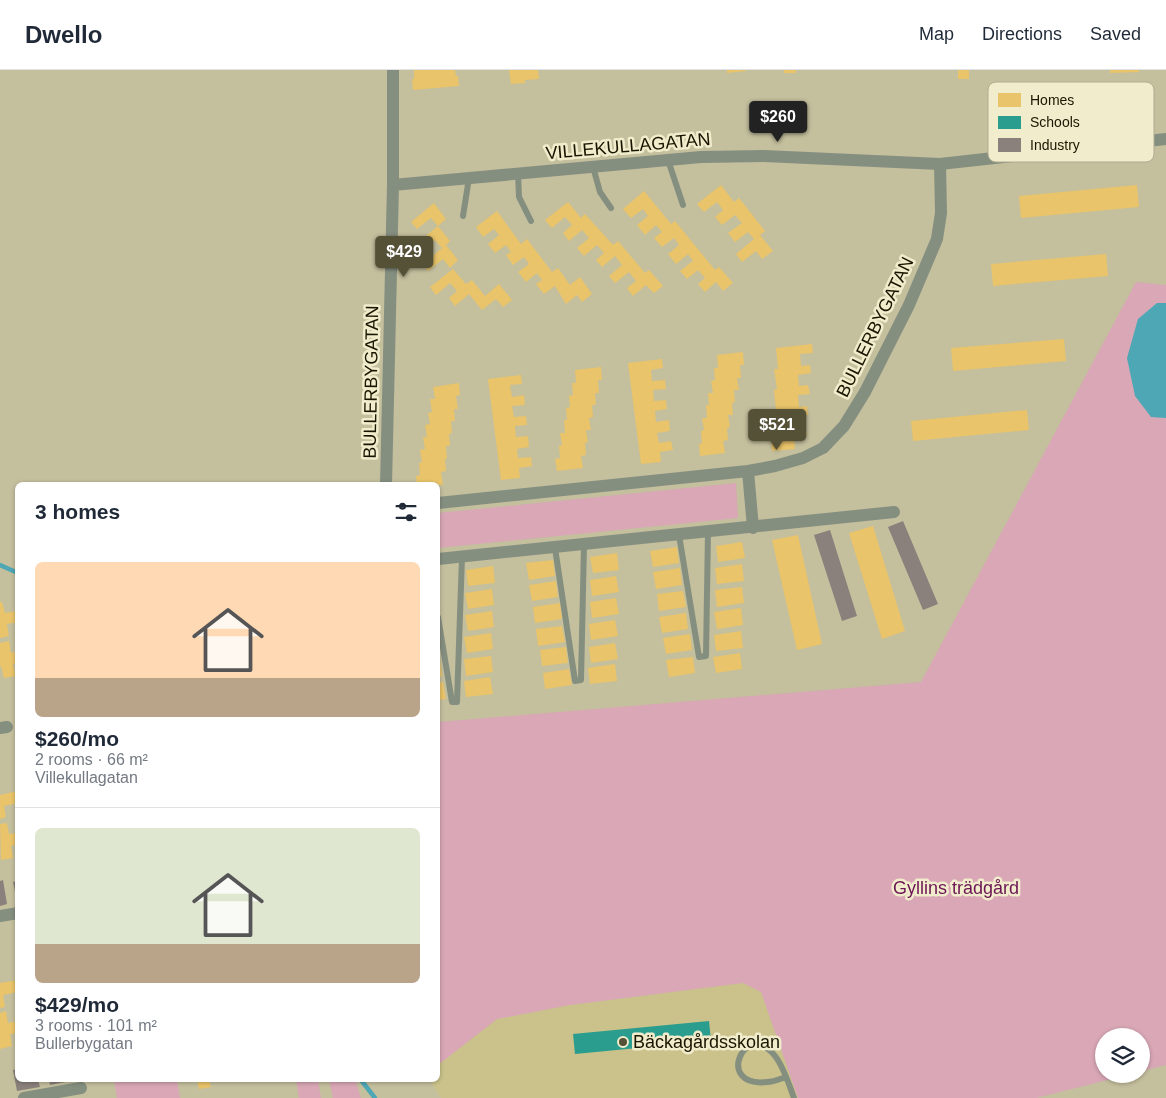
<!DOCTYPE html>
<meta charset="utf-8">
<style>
:root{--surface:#fff;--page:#f2f2f3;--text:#1f2937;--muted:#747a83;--line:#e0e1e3;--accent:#555137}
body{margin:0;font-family:Arial,sans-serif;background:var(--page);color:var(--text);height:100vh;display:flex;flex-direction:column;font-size:19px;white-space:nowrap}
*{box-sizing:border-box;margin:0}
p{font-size:16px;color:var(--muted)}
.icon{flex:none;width:28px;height:28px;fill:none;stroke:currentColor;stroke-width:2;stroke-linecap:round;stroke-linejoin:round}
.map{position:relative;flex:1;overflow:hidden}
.side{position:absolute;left:15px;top:412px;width:425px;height:600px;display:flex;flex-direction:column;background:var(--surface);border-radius:8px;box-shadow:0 1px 4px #0004}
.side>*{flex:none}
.fabs{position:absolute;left:1095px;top:958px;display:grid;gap:10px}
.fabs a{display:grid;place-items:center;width:55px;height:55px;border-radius:50%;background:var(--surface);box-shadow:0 1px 4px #0004;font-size:25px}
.price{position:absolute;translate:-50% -42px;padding:0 11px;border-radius:5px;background:var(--accent);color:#fff;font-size:16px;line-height:32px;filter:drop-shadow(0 1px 2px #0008)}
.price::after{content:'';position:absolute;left:50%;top:30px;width:15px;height:11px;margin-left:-8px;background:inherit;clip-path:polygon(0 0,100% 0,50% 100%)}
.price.current{background:#222;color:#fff}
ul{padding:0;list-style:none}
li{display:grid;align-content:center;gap:10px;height:265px;padding:0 20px}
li+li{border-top:1px solid var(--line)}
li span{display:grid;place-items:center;height:155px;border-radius:8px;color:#555}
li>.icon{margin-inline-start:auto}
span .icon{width:90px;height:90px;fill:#fffc;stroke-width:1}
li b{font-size:21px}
h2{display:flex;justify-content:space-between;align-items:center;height:60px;padding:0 20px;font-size:21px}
header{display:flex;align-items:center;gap:30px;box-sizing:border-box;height:70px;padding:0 25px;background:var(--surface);border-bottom:1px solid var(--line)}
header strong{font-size:24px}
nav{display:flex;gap:28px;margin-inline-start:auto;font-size:18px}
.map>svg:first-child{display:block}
.built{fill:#cac28a}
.green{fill:#d9a7b6}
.water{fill:#4da7b5}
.homes{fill:#e9c46a}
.schools{fill:#2a9d8f}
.industry{fill:#8a817c}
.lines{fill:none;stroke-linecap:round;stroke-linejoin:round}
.stream{stroke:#4da7b5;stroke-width:4.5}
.service{stroke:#858f80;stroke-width:6}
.minor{stroke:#858f80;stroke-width:12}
.poi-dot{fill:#555137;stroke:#f0eccc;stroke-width:2}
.labels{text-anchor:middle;stroke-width:5;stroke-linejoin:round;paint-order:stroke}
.street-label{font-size:18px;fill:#191600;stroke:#f0eccc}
.park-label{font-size:18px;fill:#6c1554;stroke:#f0eccc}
.poi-label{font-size:18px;fill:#191600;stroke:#f0eccc;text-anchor:start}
.key{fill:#f0eccc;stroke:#b0ac8f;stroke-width:1}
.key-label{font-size:14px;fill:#191600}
</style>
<header>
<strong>Dwello</strong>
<nav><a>Map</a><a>Directions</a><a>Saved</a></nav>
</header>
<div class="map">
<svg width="1166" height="1028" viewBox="0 0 1166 1028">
<rect width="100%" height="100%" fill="#c4bf9d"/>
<path class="built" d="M743 913 761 922 798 1028H441L430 1010H438V995L497 949 570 935Z"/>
<path class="green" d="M1136 212 1166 215V995L1141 1001V966H1104V1004H1131L1036 1028H798L761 922 743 913 570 935 497 949 438 995V652L921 612Z
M736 413 738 448 438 478V443Z
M114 1010H177L180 1028H117Z
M296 1010H318L321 1028H299Z
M329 1010H355L361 1028H333Z"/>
<path class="water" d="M1157 233H1166V348L1151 347 1135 326 1127 288 1138 249Z"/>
<path class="homes" d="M414 0H455L456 6H458L459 16 413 20 412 9H414Z
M509 0H538L539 9 525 10V13L511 14Z
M727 0H746V1L727 3Z
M784 0H796V3H784Z
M958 0H969V9H958Z
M1110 0H1139V2L1110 3Z
M721 115 734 132 739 128 765 161 760 165 773 181 762 189 756 181 742 192 736 184 754 169 748 162 735 172 728 163 742 153 735 145 722 155 715 147 723 140 717 132 704 142 697 134Z
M1137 115 1139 137 1021 148 1019 126Z
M644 121 671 154 675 151 715 200 719 197 733 213 723 221 716 212 705 222 698 214 705 208 698 200 687 209 680 201 693 191 688 184 676 194 668 184 679 175 674 168 662 177 654 168 662 162 656 155 645 165 637 155 648 146 643 139 631 148 623 139Z
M568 132 581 148 585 144 613 175 618 171 645 203 649 200 663 216 654 223 646 215 633 226 627 218 636 211 629 202 615 213 609 206 622 195 615 186 602 197 596 190 604 183 597 175 584 186 577 178 589 168 582 160 569 171 563 163 572 155 565 147 552 158 545 150Z
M434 133 446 149 438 156 431 148 417 159 411 152Z
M497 141 521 174 527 169 552 202 558 198 570 215 580 207 592 224 582 232 577 225 566 234 555 216 544 224 536 214 542 210 537 203 526 212 518 202 529 194 524 187 513 195 506 185 511 182 506 175 495 183 488 174 499 165 494 159 483 167 476 157Z
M438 156 450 171 446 175 458 190 450 198 443 189 428 201 423 194 442 178 435 170 421 182 415 175Z
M1106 184 1108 206 993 216 991 194Z
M453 199 466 214 472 210 485 226 499 214 512 230 503 237 496 229 482 240 469 224 455 236 449 228 457 221 450 213 436 225 430 217Z
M1064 269 1066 291 953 301 951 278Z
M812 274 813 283 800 284 801 296 810 295 811 303 798 305 799 316 808 315 810 324 798 325 799 337 807 336 808 345 796 346 797 358 805 356 807 365 794 367 795 379 772 381 770 361 774 360 772 340H776L774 320 777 319 774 299H778L776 278Z
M743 282 744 295H740L741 308H737L739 320H734L735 332 732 333 733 345H728L730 357 727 358 728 370 723 371 725 383 700 386 699 374 702 373 701 361 704 360 702 348H707L706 335H709L708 323H713L711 311 715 310 714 298H718L717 285Z
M662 289 663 298 651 300 652 311 665 310 666 319 653 320 654 331 666 330 667 339 655 341 656 352 669 350 670 361 657 363 659 373 671 371 673 380 660 382 661 392 641 394 628 293Z
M601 297 602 310H598L599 323H595L596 335H592L593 347 589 348 591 360H586L588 372 585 373 586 385 581 386 583 398 557 401 555 389 560 388 559 376 562 375 560 363H565L564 350H567L566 338 570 337 569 326 573 325 572 313H576L575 300Z
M521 305 522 314 510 315 512 327 524 325 525 335 512 336 514 347 526 346 527 355 515 356 516 367 528 366 529 377 517 379 518 388 531 387 532 396 519 398 520 408 501 410 488 309Z
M459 313 460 325 456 326 458 339H454L455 351H451L452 363 449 364 450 376H446L447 389H445L446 401 441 402 443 415H417L416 406 420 405 419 393 422 392 420 380 425 379 423 367H427L425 355 430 354 428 343 432 342 430 329H435L433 317Z
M1027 340 1029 360 913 371 911 351Z
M873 456 905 561 882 569 849 463Z
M798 465 822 574 797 580 772 470Z
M742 472 745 488 718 492 716 476Z
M677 477 679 493 653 497 650 481Z
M617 483 619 500 593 503 590 487Z
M553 490 555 506 529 510 526 493Z
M742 494 744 511 717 514 715 498Z
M493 496 495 513 468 516 466 500Z
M680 498 682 515 656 519 653 502Z
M616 506 619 522 592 526 590 510Z
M556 511 558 527 532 531 529 515Z
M742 517 744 533 717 537 715 520Z
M492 519 494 535 468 539 465 523Z
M683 521 686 537 659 541 657 524Z
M616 528 619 544 592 548 590 532Z
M0 532H2L5 543 16 541 18 549V552L7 554 9 566 0 568Z
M560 533 562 549 535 553 533 537Z
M741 538 743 555 717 559 714 542Z
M492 541 494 557 468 561 465 545Z
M686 543 688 559 662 563 659 547Z
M615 550 618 566 591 570 589 554Z
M562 556 565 572 538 576 536 559Z
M741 561 743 578 716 581 714 565Z
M491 563 493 579 467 583 464 567Z
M690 564 692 580 666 584 663 568Z
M9 571 11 583 18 581V593L13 594 16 606 4 608 1 596 0 597V573Z
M615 573 618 589 591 593 589 577Z
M566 577 568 593 542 596 540 580Z
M740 583 742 599 716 603 713 587Z
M491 586 493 602 466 606 464 589Z
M693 587 695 603 669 607 666 590Z
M438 590H440L442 606 438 607Z
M615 594 617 611 590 614 588 598Z
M569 599 572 615 545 619 543 603Z
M490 607 493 624 466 627 464 611Z
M443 612 446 629 438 630V613Z
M18 721V733L4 736 6 747 0 749V725Z
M7 753 9 764 18 763V774L11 776 13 788 1 790 0 754Z
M18 910V922L3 925 5 937 0 938V913Z
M6 941 8 953 18 951V963L10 964 12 976 0 979V943Z
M197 1010H209L211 1017 199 1019Z"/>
<path class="schools" d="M709 951 711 971 575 984 573 964Z"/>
<path class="industry" d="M903 451 938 534 923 540 888 457Z
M830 460 857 546 842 551 814 465Z
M3 810 7 834 0 836V811Z
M18 811V831H17L13 812Z
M18 999V1010H38L40 1017 17 1021 13 1000Z
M49 1010H70V1011L50 1015Z"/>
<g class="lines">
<path class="stream" d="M0 495 18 503
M361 1010 375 1028"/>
<path class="service" d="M668 90 683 135
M593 97 600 122 611 138
M518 103 519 127 531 151
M463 146 469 108
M679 465 699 587 706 586 708 462
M555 478 575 611 581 610 584 475
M438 547 452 632H457L462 487
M786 1007C780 1009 773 1012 767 1012 714 1018 745 948 775 986 784 997 789 1015 794 1028"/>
<path class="minor" d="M393 115 701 87 764 86 940 94 1166 69
M748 401 753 458
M386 415 393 115V0
M438 433 748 401 775 396 803 388 823 378 844 356 865 322 909 235 937 169 941 143 940 94
M438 489 894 442
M0 658 7 657
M0 846 18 843
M24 1028 81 1018"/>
</g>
<circle class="poi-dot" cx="623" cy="972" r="5"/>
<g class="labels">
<g class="street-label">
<text transform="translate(628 76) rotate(-5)" y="6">VILLEKULLAGATAN</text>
<text transform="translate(875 257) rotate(-64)" y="6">BULLERBYGATAN</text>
<text transform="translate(371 312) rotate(-89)" y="6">BULLERBYGATAN</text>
</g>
<g class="park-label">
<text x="956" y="824">Gyllins trädgård</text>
</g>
<g class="poi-label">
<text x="633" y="978">Bäckagårdsskolan</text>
</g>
</g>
<rect x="988" y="12" width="166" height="80" rx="8" class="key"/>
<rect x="998" y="23" width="23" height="14" fill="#e9c46a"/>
<rect x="998" y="46" width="23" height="13" fill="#2a9d8f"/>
<rect x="998" y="68" width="23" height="14" fill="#8a817c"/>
<g class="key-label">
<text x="1030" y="35">Homes</text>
<text x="1030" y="57">Schools</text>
<text x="1030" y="80">Industry</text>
</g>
</svg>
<div class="fabs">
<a><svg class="icon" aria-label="layers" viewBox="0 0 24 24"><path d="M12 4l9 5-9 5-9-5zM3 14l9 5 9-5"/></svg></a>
</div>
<b class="price current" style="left:778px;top:73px">$260</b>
<b class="price" style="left:404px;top:208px">$429</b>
<b class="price" style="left:777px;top:381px">$521</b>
<section class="side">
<h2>3 homes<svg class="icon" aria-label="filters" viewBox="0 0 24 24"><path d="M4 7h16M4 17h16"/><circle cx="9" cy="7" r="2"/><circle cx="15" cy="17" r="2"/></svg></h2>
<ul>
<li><span style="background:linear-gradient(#ffd9b3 75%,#b9a48a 0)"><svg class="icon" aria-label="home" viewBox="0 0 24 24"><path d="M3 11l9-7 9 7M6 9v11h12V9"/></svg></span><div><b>$260/mo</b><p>2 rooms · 66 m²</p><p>Villekullagatan</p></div></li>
<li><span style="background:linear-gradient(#dfe7d0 75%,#b9a48a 0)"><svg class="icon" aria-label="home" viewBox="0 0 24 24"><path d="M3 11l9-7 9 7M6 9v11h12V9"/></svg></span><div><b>$429/mo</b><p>3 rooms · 101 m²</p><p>Bullerbygatan</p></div></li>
</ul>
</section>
</div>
